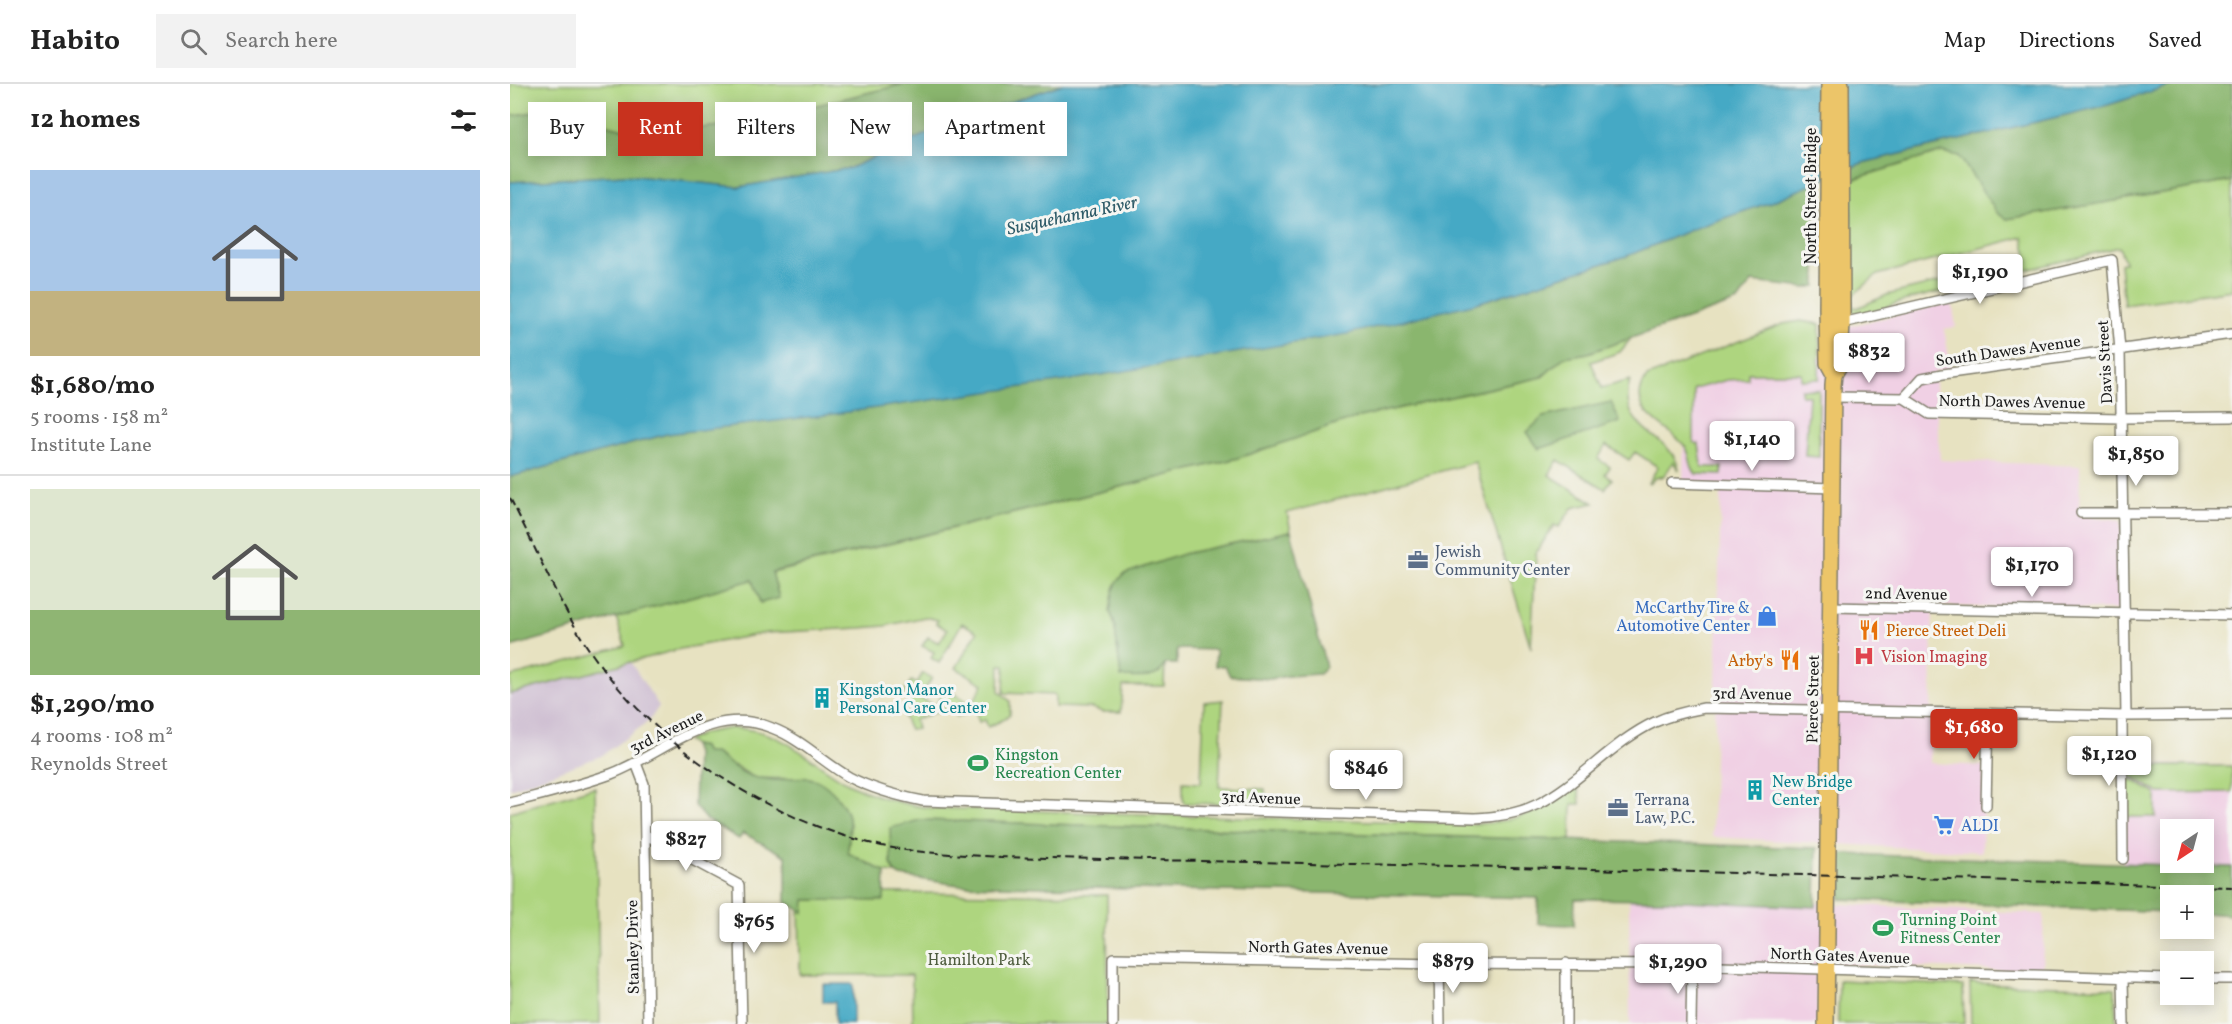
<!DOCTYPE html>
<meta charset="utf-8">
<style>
:root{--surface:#fff;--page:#f2f2f2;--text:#222;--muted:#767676;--line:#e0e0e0;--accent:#c8321e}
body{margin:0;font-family:Vollkorn,serif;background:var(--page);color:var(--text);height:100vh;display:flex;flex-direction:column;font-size:22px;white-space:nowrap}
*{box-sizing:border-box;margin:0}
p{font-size:20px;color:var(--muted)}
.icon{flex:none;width:33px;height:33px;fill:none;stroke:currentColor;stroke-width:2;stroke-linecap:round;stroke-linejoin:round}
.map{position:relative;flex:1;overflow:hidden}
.sheet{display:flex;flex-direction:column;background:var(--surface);width:510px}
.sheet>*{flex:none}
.guide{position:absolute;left:18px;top:18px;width:570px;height:54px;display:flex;gap:12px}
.needle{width:39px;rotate:216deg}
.tools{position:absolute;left:1650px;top:735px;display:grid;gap:12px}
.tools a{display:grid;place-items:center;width:54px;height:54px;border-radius:0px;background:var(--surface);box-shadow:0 3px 15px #0003;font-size:30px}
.price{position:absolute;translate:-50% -51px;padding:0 14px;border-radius:6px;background:#fff;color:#222;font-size:20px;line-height:39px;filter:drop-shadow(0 2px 3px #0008)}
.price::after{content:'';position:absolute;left:50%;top:36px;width:18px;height:14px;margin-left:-9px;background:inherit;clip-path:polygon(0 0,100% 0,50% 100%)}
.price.active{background:var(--accent);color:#fff}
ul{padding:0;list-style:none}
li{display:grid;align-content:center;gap:12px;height:318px;padding:0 30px}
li+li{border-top:2px solid var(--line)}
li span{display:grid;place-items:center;height:186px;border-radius:0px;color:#555}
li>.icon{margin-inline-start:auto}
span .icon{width:108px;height:108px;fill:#fffc;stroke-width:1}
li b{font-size:26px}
h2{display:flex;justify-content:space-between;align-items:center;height:72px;padding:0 30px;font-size:26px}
.pill{padding:0 21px;border-radius:0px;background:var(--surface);box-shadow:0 3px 15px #0003;font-size:21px;line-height:54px}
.pill.active{background:var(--accent);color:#fff}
header{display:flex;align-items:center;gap:36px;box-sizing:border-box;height:84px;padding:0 30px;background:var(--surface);border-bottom:2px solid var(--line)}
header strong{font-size:28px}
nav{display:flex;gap:33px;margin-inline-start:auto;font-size:21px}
.search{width:420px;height:54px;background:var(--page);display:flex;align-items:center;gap:15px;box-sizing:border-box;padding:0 21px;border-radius:0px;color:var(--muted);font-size:22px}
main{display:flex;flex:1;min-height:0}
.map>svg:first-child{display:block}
.built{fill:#f0d0e4;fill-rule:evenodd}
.industrial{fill:#cebed1}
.green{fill:#aed57f;stroke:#65784e;stroke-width:1.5;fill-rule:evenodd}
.forest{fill:#8ab66e;stroke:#536945;stroke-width:1.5}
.water{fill:#45a9c5;stroke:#306270;stroke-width:1.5}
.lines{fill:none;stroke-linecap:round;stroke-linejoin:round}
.minor-casing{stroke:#827f6e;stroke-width:12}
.primary-casing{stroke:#827f6e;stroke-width:18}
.minor{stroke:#fff;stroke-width:9}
.primary{stroke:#ecc569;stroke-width:15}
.rail{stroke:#1c1c1c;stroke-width:2;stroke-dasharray:9 4.5;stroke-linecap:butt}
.labels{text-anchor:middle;stroke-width:6;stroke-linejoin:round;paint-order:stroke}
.street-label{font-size:16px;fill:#1c1c1c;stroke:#f6f6f2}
.service-label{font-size:16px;fill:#4e5e75;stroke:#f6f6f2;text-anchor:start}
.shop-label{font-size:16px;fill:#366cbe;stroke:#f6f6f2;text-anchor:end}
.food-label{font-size:16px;fill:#c56008;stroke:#f6f6f2;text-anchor:start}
.health-label{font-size:16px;fill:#be3a42;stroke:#f6f6f2;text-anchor:start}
.culture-label{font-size:16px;fill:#0d838f;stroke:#f6f6f2;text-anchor:start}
.leisure-label{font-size:16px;fill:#27864d;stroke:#f6f6f2;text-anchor:start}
.park-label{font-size:16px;fill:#4f5d3f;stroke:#f6f6f2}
.water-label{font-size:18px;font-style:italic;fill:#2e5b68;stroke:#f6f6f2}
</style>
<header>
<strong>Habito</strong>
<div class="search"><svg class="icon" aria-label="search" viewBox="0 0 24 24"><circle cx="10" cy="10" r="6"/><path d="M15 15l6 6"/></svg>Search here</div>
<nav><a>Map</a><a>Directions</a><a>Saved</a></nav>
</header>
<main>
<section class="sheet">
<h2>12 homes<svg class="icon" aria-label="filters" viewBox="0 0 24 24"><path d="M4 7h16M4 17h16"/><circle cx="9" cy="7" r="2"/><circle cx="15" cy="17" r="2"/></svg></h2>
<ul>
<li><span style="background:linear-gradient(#a9c7e8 65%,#c2b280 0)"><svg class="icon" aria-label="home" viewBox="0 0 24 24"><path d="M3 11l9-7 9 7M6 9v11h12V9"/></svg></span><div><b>$1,680/mo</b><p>5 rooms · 158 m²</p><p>Institute Lane</p></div></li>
<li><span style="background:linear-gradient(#dfe7d0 65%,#8fb573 0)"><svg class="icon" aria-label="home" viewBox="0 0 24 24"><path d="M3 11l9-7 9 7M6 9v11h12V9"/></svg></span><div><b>$1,290/mo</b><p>4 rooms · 108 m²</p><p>Reynolds Street</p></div></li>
</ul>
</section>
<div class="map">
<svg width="1722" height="940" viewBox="0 0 1722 940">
<rect width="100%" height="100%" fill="#f6f6f2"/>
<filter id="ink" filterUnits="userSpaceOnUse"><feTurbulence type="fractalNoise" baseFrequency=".0167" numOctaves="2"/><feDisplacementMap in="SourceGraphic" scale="12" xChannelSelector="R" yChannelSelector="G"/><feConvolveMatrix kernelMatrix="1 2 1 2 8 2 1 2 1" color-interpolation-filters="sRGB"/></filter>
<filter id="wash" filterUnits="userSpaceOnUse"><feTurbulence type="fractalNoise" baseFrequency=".008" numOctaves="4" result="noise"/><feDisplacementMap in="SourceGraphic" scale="24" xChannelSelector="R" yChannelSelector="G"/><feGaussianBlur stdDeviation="1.35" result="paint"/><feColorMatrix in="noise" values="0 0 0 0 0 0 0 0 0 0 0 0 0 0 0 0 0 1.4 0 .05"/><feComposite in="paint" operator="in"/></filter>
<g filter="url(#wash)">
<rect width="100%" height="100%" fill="#e7e2c1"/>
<path class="built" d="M1442 218 1446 243 1434 245 1441 284 1424 288 1430 376 1570 382 1569 431 1611 436V526L1423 522 1420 679 1475 682 1472 768 1202 753 1211 412 1210 402 1173 400 1174 308 1281 274H1311L1335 243Z
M1614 680 1722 681V796L1613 793ZM1660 746H1694V778H1660Z
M1119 810 1534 830 1532 888 1308 879 1307 940H1120Z"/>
<path class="industrial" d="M121 579 149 622 139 637 91 672 0 705V610Z"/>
<path class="green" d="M0 0H394L230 40 134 50 37 26 0 32Z
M1432 68 1449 72 1497 135 1722 97V206L1614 221 1610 180 1615 178 1609 163 1389 218C1374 224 1357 233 1342 228L1340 96ZM1513 153 1518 176 1377 211 1347 224 1342 222V212L1367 191Z
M1290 237 1310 240 1309 295 1291 296V289H1238V295L1217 296 1184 305V359L1189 360 1192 383H1212V391L1186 390C1179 383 1181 372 1176 364 1161 341 1112 330 1137 293L1273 240Z
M1122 253 1110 268 1081 278 1092 304 1120 296C1106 350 1162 347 1169 386L1163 378 1154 392 1145 394 1139 400 1138 399 1148 383 1125 368 1119 376 1096 361 1088 375 1100 383 1095 390 1102 395 1095 405 1048 376 1039 391 1084 419 1062 424 1049 443 1044 441 1026 469 1021 564 965 378 777 429 781 447 673 470 600 528 604 537 611 592C627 593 648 598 655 580L654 602H613L611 628H593L582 624 545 623V611L494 609 495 581H490L489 607 500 617V630L493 636 478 643 475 636 469 638 465 626 447 633 442 622 405 636 407 645H399L394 632 401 630 394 608 401 597 407 599 413 589 422 594 410 614 425 622 435 605 462 620 473 600 446 584 467 548 452 539 429 579 421 574 424 568 412 562 418 553 429 559 437 546 426 539 428 536 415 533 375 542 350 544 256 549 170 565 0 610V593L115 562 106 533 243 495 250 518 269 514 262 489 728 374 849 333 1032 293 1054 273 1078 269Z
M1291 305 1309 306V373L1295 372 1299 312 1291 311Z
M713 616 709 703 755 705V717L752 721 674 719 673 716V698L691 699 694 618Z
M221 644C273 645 295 674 336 698 362 712 391 720 420 724L969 740C1005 738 1033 726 1063 705L1069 706 1070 720H1062L1061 756 410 736 383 785 385 789 375 788 338 769 340 739 300 694C283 694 265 695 248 694 238 693 229 681 219 680L213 674 196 669 193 663 183 661 177 657 194 649Z
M1617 682 1619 687 1627 686V682H1722V708L1649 709 1618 690Z
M1618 693 1646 710V733H1616V699H1617Z
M85 703 90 940H0V728Z
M289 808 597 811 598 940H403L402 891H290Z
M1329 896 1453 902 1454 940H1328Z
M1460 899 1605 904 1606 940H1461Z"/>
<path class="forest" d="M394 0H553L443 38 340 84 229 103 115 91 0 98V32L37 26 134 50 230 40Z
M1665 0H1722V97L1497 135 1488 130 1449 72 1432 68 1340 96V84L1352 79 1598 21Z
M1305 99 1306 202 1296 204 1242 198 1228 217 1078 269 1054 273 1032 293 849 333 728 374 262 488 269 514 250 519 242 496 0 563V393L157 350 967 219 1117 172 1191 142 1261 118Z
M1101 318 1110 338 1029 365 1017 348 1033 333Z
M781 447 816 583 809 590 778 592 760 595 720 592 715 582H705L706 566 667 565V580H655C648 598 627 593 611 593L604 537 600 528 603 508 607 498 614 490 673 470Z
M183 661 193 663 196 669H205C216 676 235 693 248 694 254 694 261 696 267 696 277 695 289 692 299 694 317 697 336 719 339 737 341 747 338 759 338 769L375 788 374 817 295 816 294 829 276 818V772L233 749 229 755 195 735 184 721 186 670Z
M410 736 1307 764 1306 823 1152 816 1065 815 1064 841 1028 840V814L449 801 390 792 385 789 381 780 380 744Z
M1331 770 1722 783V831L1694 829V812H1660V828L1330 815Z"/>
<path class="water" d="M553 0H1665L1598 21 1352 79 1261 118 1191 142 1117 172 967 219 837 250 555 297 324 330 157 350 0 393V98L115 91 229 103 340 84 443 38Z
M313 900H343V940H325V918H313Z"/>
</g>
<g filter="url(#ink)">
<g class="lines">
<g class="minor-casing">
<path id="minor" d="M1332 239 1602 176 1610 266 1616 632
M1323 313 1394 314
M1394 314 1412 294 1433 290 1722 250
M1394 314 1419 330 1611 334 1722 333
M1162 399 1323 404
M1571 429H1722
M1321 523 1722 531
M1612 632 1613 775
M126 679 134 700 138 940
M0 719C34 710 68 702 101 690 154 670 201 619 262 644 291 655 313 678 339 693 362 705 388 712 413 717L965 734C987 733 1008 730 1028 720 1070 699 1102 658 1145 638 1160 631 1178 627 1194 624L1616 632 1722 631
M1476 722 1478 630
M136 751 229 801 232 940
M1056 879V940
M929 880 930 940
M1613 895 1614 940
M1694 895H1722
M603 940V874L929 880 1177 881 1660 895
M1181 940 1182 881"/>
</g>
<g class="primary-casing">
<path id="primary" d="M1319 0 1317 224 1318 279 1324 290
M1316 940 1323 301 1324 290 1330 280 1332 239 1331 0"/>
</g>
<use href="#minor" class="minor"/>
<use href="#primary" class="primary"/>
<path class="rail" d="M0 414C26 464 48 519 80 567 147 664 257 736 372 762 411 770 451 770 490 773L1046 784 1722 803"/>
</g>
</g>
<defs>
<g id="office-bare" transform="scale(1.62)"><path d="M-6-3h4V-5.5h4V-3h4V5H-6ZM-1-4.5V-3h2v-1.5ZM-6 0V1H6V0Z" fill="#5c6f8a" stroke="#f6f6f2" stroke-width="2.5" paint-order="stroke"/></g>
<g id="shop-bare" transform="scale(1.62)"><path d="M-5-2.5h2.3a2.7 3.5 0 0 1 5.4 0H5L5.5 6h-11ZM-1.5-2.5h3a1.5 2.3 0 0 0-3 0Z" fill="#3f7fe0" stroke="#f6f6f2" stroke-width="2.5" paint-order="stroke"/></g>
<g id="restaurant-bare" transform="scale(1.62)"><path d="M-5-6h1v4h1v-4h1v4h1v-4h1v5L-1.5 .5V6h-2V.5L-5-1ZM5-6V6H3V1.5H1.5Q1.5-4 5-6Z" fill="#e8710a" stroke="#f6f6f2" stroke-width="2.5" paint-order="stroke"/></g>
<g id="hospital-bare" transform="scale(1.62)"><path d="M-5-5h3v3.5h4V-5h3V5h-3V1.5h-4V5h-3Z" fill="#e0444e" stroke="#f6f6f2" stroke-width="2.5" paint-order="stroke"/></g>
<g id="building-bare" transform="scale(1.62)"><path d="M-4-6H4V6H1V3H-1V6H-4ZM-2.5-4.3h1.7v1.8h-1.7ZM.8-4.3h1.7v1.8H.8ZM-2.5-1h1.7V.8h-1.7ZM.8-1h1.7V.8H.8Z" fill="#0f9aa8" stroke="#f6f6f2" stroke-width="2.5" paint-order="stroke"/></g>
<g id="stadium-bare" transform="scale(1.62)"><path d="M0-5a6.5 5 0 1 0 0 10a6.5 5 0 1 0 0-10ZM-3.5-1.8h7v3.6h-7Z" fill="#2e9e5b" stroke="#f6f6f2" stroke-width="2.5" paint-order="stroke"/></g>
<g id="supermarket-bare" transform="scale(1.62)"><path d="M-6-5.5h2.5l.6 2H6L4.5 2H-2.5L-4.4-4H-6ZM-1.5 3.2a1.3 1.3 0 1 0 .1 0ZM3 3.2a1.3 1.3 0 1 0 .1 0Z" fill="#3f7fe0" stroke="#f6f6f2" stroke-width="2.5" paint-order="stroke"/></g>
</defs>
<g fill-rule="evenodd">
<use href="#office-bare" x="908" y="476"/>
<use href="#shop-bare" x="1257" y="532"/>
<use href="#restaurant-bare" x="1359" y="546"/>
<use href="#hospital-bare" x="1354" y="572"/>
<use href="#restaurant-bare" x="1280" y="576"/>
<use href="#building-bare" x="312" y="614"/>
<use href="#stadium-bare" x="468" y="679"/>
<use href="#building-bare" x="1245" y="706"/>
<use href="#office-bare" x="1108" y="724"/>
<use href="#supermarket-bare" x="1434" y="741"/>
<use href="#stadium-bare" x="1373" y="844"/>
</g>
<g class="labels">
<g class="street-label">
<text transform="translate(1300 112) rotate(-90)" y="6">North Street Bridge</text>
<text transform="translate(1498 266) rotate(-8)" y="6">South Dawes Avenue</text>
<text transform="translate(1594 278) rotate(-93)" y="6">Davis Street</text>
<text transform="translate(1502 317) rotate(1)" y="6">North Dawes Avenue</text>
<text transform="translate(1396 509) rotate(1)" y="6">2nd Avenue</text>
<text transform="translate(1242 609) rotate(1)" y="6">3rd Avenue</text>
<text transform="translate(1302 615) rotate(-89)" y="6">Pierce Street</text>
<text transform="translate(156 647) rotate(-26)" y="6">3rd Avenue</text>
<text transform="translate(751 713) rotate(2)" y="6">3rd Avenue</text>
<text transform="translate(122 863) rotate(-91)" y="6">Stanley Drive</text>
<text transform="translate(808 863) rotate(1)" y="6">North Gates Avenue</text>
<text transform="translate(1330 871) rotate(2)" y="6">North Gates Avenue</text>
</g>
<g class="service-label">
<text x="925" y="473">Jewish<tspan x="925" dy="18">Community Center</tspan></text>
<text x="1125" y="721">Terrana<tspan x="1125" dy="18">Law, P.C.</tspan></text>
</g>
<g class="shop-label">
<text x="1240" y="529">McCarthy Tire &amp;<tspan x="1240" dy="18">Automotive Center</tspan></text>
<text x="1451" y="747" text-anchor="start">ALDI</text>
</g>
<g class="food-label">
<text x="1376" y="552">Pierce Street Deli</text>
<text x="1263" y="582" text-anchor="end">Arby's</text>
</g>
<g class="health-label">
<text x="1371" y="578">Vision Imaging</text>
</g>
<g class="culture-label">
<text x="329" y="611">Kingston Manor<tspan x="329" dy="18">Personal Care Center</tspan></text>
<text x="1262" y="703">New Bridge<tspan x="1262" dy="18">Center</tspan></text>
</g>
<g class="leisure-label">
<text x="485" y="676">Kingston<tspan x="485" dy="18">Recreation Center</tspan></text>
<text x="1390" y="841">Turning Point<tspan x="1390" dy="18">Fitness Center</tspan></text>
</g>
<g class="park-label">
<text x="469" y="881">Hamilton Park</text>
</g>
<g class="water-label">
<text transform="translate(562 131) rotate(-12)" y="6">Susquehanna River</text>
</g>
</g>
</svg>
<div class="tools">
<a><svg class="needle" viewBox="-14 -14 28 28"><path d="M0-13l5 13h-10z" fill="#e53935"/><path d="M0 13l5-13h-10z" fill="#767676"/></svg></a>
<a>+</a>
<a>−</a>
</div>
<b class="price" style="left:1470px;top:221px">$1,190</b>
<b class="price" style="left:1359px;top:300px">$832</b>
<b class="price" style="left:1242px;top:388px">$1,140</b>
<b class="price" style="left:1626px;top:403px">$1,850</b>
<b class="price" style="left:1522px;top:514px">$1,170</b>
<b class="price active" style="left:1464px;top:676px">$1,680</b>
<b class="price" style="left:1599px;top:703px">$1,120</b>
<b class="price" style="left:856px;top:717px">$846</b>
<b class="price" style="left:176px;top:788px">$827</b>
<b class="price" style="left:244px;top:870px">$765</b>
<b class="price" style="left:943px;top:910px">$879</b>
<b class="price" style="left:1168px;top:911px">$1,290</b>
<div class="guide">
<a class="pill">Buy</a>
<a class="pill active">Rent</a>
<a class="pill">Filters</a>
<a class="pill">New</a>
<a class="pill">Apartment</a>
</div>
</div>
</main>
